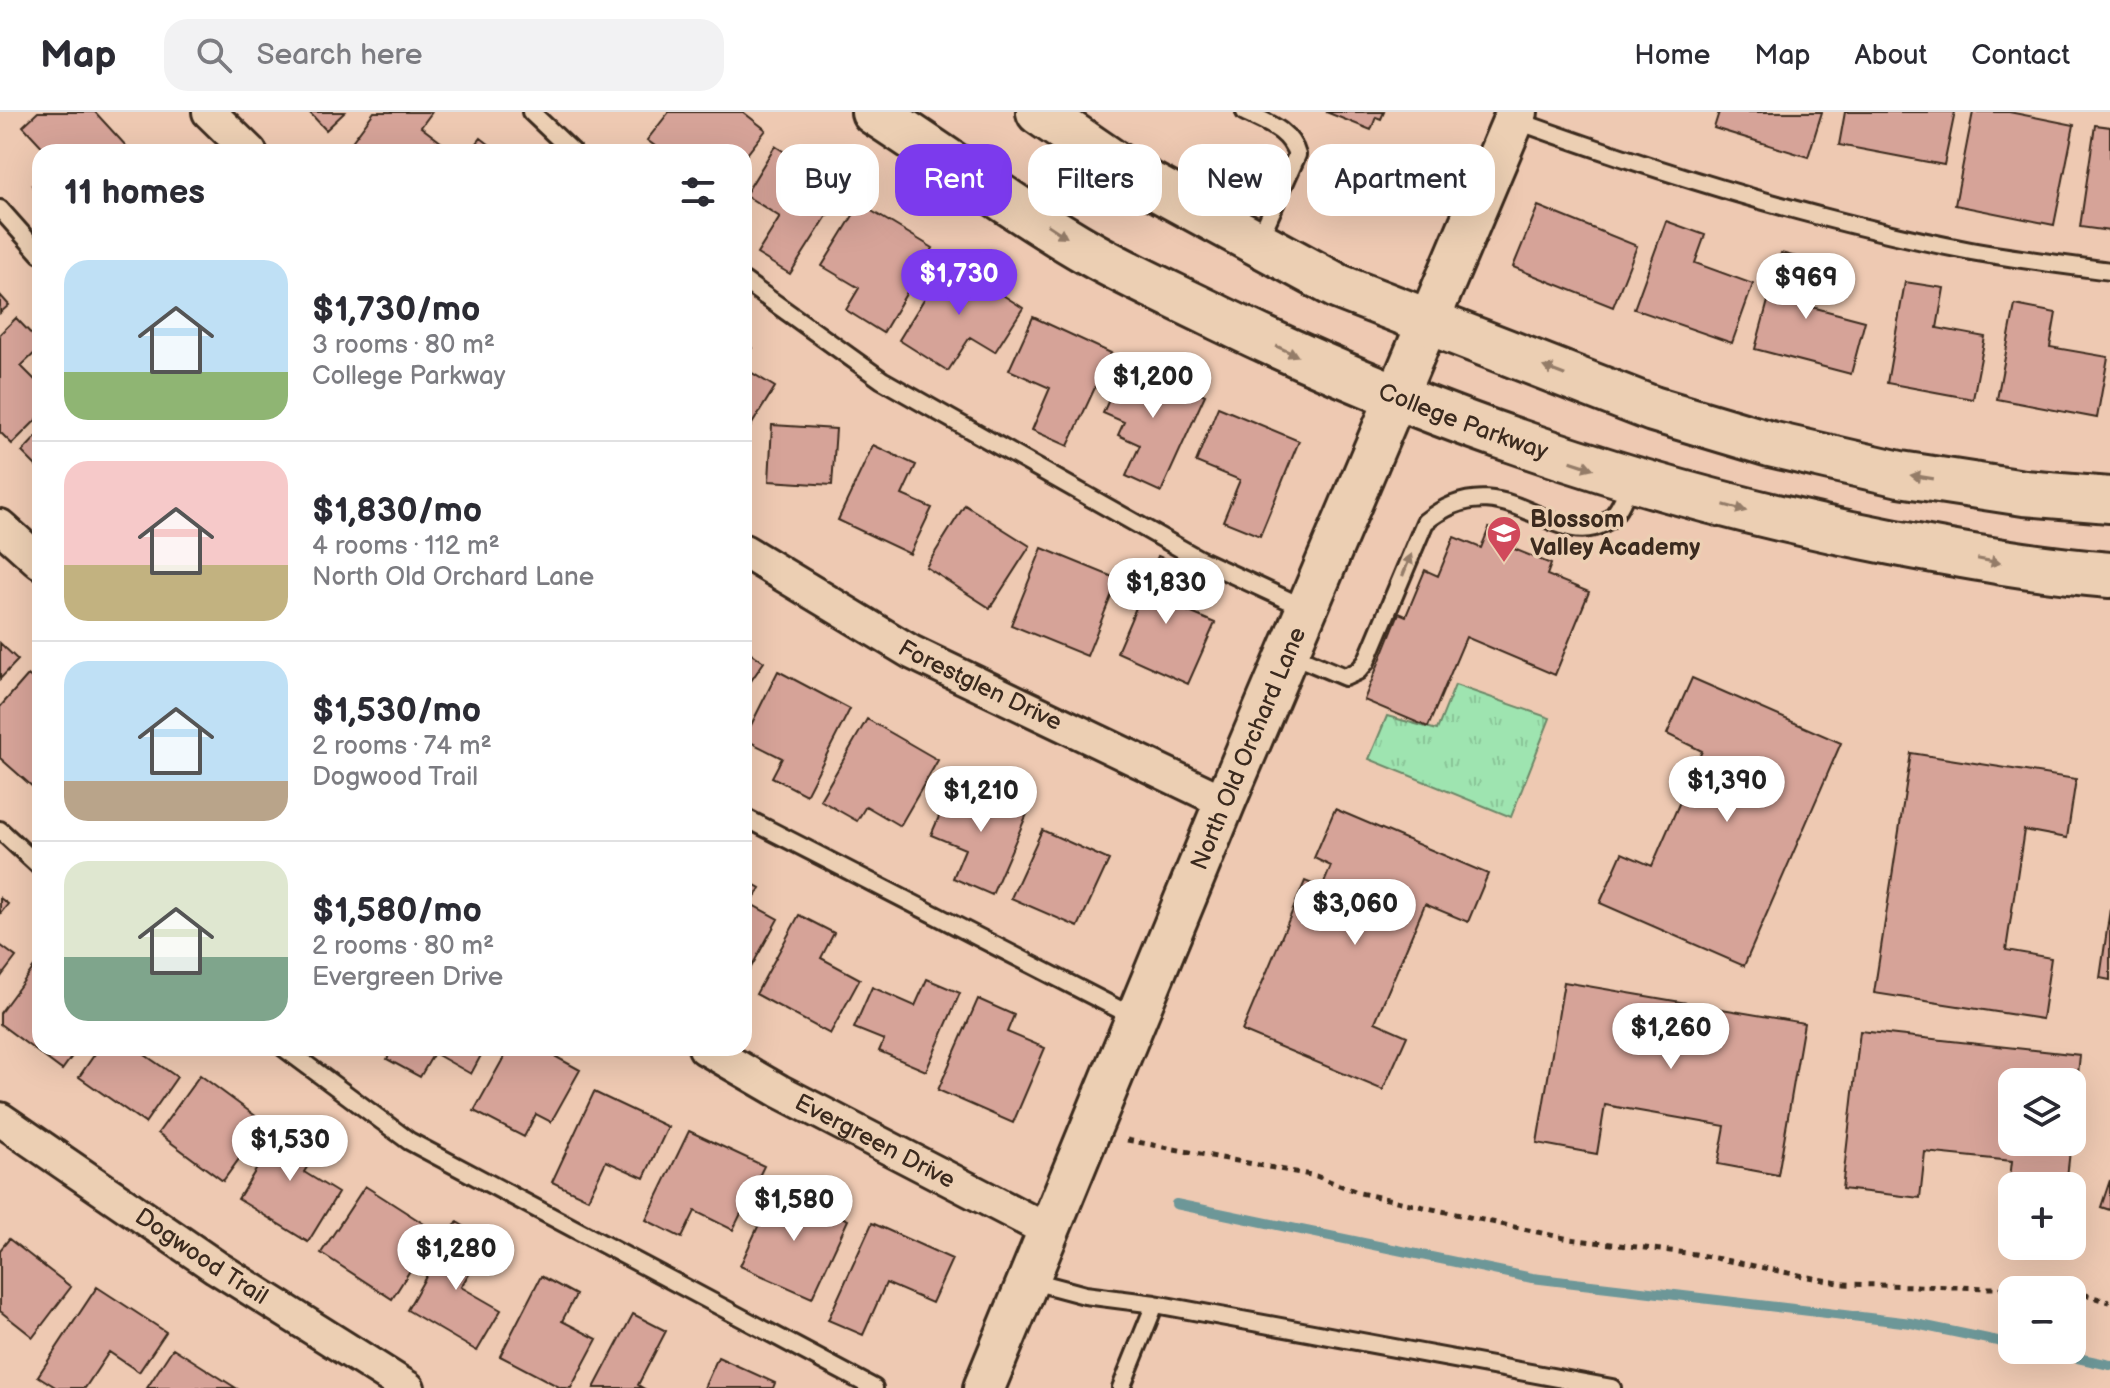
<!DOCTYPE html>
<meta charset="utf-8">
<style>
:root{--surface:#fff;--page:#f2f2f3;--text:#2b2b33;--muted:#7c7c81;--line:#e1e1e2;--accent:#7c3aed}
body{margin:0;font-family:"Balsamiq Sans",sans-serif;background:var(--page);color:var(--text);height:100vh;display:flex;flex-direction:column;font-size:30px;white-space:nowrap}
*{box-sizing:border-box;margin:0}
p{font-size:26px;color:var(--muted)}
.icon{flex:none;width:44px;height:44px;fill:none;stroke:currentColor;stroke-width:2;stroke-linecap:round;stroke-linejoin:round}
.map{position:relative;flex:1;overflow:hidden}
.side{position:absolute;left:32px;top:32px;width:720px;height:912px;display:flex;flex-direction:column;background:var(--surface);border-radius:24px;box-shadow:0 8px 32px #0002}
.side>*{flex:none}
.hud{position:absolute;left:776px;top:32px;width:760px;height:72px;display:flex;gap:16px}
.buttons{position:absolute;left:1998px;top:956px;display:grid;gap:16px}
.buttons a{display:grid;place-items:center;width:88px;height:88px;border-radius:16px;background:var(--surface);box-shadow:0 8px 32px #0002;font-size:40px}
.price{position:absolute;translate:-50% -68px;padding:0 18px;border-radius:28px;background:#fff;color:#222;font-size:26px;line-height:52px;filter:drop-shadow(0 2px 4px #0008)}
.price::after{content:'';position:absolute;left:50%;top:48px;width:24px;height:18px;margin-left:-12px;background:inherit;clip-path:polygon(0 0,100% 0,50% 100%)}
.price.active{background:var(--accent);color:#fff}
ul{padding:0;list-style:none}
li{display:flex;align-items:center;gap:24px;height:200px;padding:0 32px}
li+li{border-top:2px solid var(--line)}
li span{display:grid;place-items:center;flex:none;width:224px;height:160px;border-radius:24px;color:#555}
li>.icon{margin-inline-start:auto}
span .icon{width:96px;height:96px;fill:#fffc;stroke-width:1}
li b{font-size:34px}
h2{display:flex;justify-content:space-between;align-items:center;height:96px;padding:0 32px;font-size:34px}
.pill{padding:0 28px;border-radius:24px;background:var(--surface);box-shadow:0 8px 32px #0002;font-size:28px;line-height:72px}
.pill.active{background:var(--accent);color:#fff}
header{display:flex;align-items:center;gap:48px;box-sizing:border-box;height:112px;padding:0 40px;background:var(--surface);border-bottom:2px solid var(--line)}
header strong{font-size:38px}
nav{display:flex;gap:44px;margin-inline-start:auto;font-size:28px}
.search{width:560px;height:72px;background:var(--page);display:flex;align-items:center;gap:20px;box-sizing:border-box;padding:0 28px;border-radius:24px;color:var(--muted);font-size:30px}
.map>svg:first-child{display:block}
.grass{fill:url(#grass-tufts);stroke:#6c8767;stroke-width:2}
.lines{fill:none;stroke-linecap:round;stroke-linejoin:round}
.stream{stroke:#6d9798;stroke-width:10}
.building{fill:#d6a398;stroke:#3b2a1e;stroke-width:2}
.service-casing{stroke:#3b2a1e;stroke-width:22}
.minor-casing{stroke:#3b2a1e;stroke-width:38}
.tertiary-casing{stroke:#3b2a1e;stroke-width:46}
.secondary-casing{stroke:#3b2a1e;stroke-width:50}
.path{stroke:#3b2a1e;stroke-width:5;stroke-dasharray:6 6;stroke-linecap:butt}
.service{stroke:#eccfb3;stroke-width:16}
.minor{stroke:#eccfb3;stroke-width:32}
.tertiary{stroke:#eccfb3;stroke-width:40}
.secondary{stroke:#eccfb3;stroke-width:44}
.oneway{fill:#947c68}
.labels{text-anchor:middle;stroke-width:7;stroke-linejoin:round;paint-order:stroke}
.street-label{font-size:24px;fill:#3b2a1e;stroke:#eccfb3}
.poi-label{font-size:24px;font-weight:bold;fill:#3b2a1e;stroke:#eccfb3;text-anchor:start}
</style>
<header>
<strong>Map</strong>
<div class="search"><svg class="icon" aria-label="search" viewBox="0 0 24 24"><circle cx="10" cy="10" r="6"/><path d="M15 15l6 6"/></svg>Search here</div>
<nav><a>Home</a><a>Map</a><a>About</a><a>Contact</a></nav>
</header>
<div class="map">
<svg width="2110" height="1276" viewBox="0 0 2110 1276">
<defs>
<pattern id="grass-tufts" width="24" height="20" patternUnits="userSpaceOnUse" patternTransform="scale(2)"><rect width="24" height="20" fill="#9ee4b0"/><path d="M3 7l-1-3M5 7V3M7 7l1-3M15 17l-1-3M17 17v-4M19 17l1-3" fill="none" stroke="#89c497"/></pattern>
</defs>
<rect width="100%" height="100%" fill="#eec9b2"/>
<filter id="ink" filterUnits="userSpaceOnUse"><feTurbulence type="fractalNoise" baseFrequency=".0125" numOctaves="2"/><feDisplacementMap in="SourceGraphic" scale="16" xChannelSelector="R" yChannelSelector="G"/><feConvolveMatrix kernelMatrix="1 2 1 2 8 2 1 2 1" color-interpolation-filters="sRGB"/></filter>
<g filter="url(#ink)">
<path class="grass" d="M1455 573 1550 606 1511 705 1369 647 1387 604 1437 618Z"/>
<g class="lines">
<path class="stream" d="M1176 1092 1532 1166 1911 1211 2012 1232
M2040 1238 2110 1253"/>
</g>
<path class="building" d="M38 0H95L128 36 124 40H47L23 14Z
M309 0H345L326 18Z
M374 0H432L421 15 450 37 448 40H355L348 35Z
M669 0H743L766 18 744 46V40H663L647 28Z
M1326 0H1384L1381 7 1376 5 1371 18Z
M1719 0H1822L1808 45 1714 16Z
M1845 0H1955L1944 53 1839 33Z
M1973 0H2009L2074 13 2054 113 1955 93Z
M2095 13 2110 15V119L2080 115Z
M481 26 499 40H470Z
M775 34 844 77 790 162 757 142 780 105 745 83Z
M40 66V82L32 73Z
M860 92 933 136 883 221 846 198 859 176 822 154Z
M1538 94 1637 134 1613 195 1513 155Z
M1666 109 1705 123 1695 151 1753 172 1732 231 1634 197Z
M1781 141 1819 151 1808 194 1865 209 1851 262 1755 237Z
M948 148 1023 196 995 240 970 225 948 259 899 228Z
M1905 170 1944 176 1937 216 1985 225 1973 287 1887 271Z
M0 183 9 193 0 201Z
M2015 193 2056 201 2050 235 2108 245 2097 306 1997 287Z
M1033 205 1111 241 1068 334 1032 318 1050 276 1009 258Z
M16 206 40 231V236L21 254 40 273V304L12 332 0 320V222Z
M744 231 752 236 744 249Z
M1127 247 1205 283 1161 380 1126 364 1140 333 1118 323 1124 310 1103 301Z
M744 256 775 275 744 325Z
M1218 295 1299 329 1260 424 1223 409 1240 368 1196 350Z
M772 313 836 317 832 373 769 369Z
M40 321V358L22 340Z
M873 333 916 353 902 383 932 396 910 442 838 408Z
M965 393 1030 434 990 496 926 455Z
M1489 416 1518 428 1514 437 1551 452 1547 463 1589 480 1555 563 1466 525 1428 615 1364 588 1399 501 1406 504 1425 458 1438 464 1454 425 1481 436Z
M1042 436 1118 467 1087 544 1011 513Z
M1158 444 1189 457 1173 493 1215 511 1188 572 1117 540Z
M0 531 18 548 0 567Z
M744 536 764 550 744 579Z
M778 559 850 597 806 683 772 665 782 646 744 627Z
M28 563 40 573V669L34 676 0 646V595Z
M1692 566 1841 631 1744 854 1600 791 1622 741 1652 754 1702 639 1667 622Z
M867 607 938 648 900 714 866 694 857 709 820 688Z
M1911 641 2076 667 2067 726 2024 718 2006 838 2051 846 2042 907 1874 881Z
M982 674 1030 695 992 783 953 766 965 737 931 723 951 677 977 688Z
M1335 697 1488 762 1468 810 1425 792 1375 910 1407 924 1383 978 1242 919 1305 769 1322 776 1331 754 1314 746Z
M1042 718 1109 748 1078 815 1011 786Z
M744 767 760 776 751 792 778 807 744 868Z
M0 786 8 792 0 802Z
M2110 797V868L2100 866Z
M799 803 834 821 821 846 860 867 830 922 756 882Z
M0 833 16 845 0 866Z
M40 847V936H78L62 958 0 912V901Z
M927 867 960 881 926 959 879 939 884 928 854 916 872 875 915 894Z
M1564 870 1804 911 1778 1063 1718 1052 1725 1014 1605 993 1597 1042 1537 1031Z
M978 887 1014 903 1007 920 1045 936 1013 1011 938 978Z
M1860 919 2080 943 2072 1020V970H2012V1030H2071L2066 1074H2012V1084H2008L2012 1049 1925 1040 1920 1086 1842 1077Z
M99 936H150L145 943 177 965 145 1011 79 965Z
M393 936H485L471 962 434 941 420 965 387 947Z
M509 936H540L580 958 551 1010 536 1002 524 1025 474 999Z
M200 963 265 1011 223 1069 158 1021Z
M594 980 668 1015 644 1066 606 1049 588 1087 552 1070Z
M288 1006 324 1028 304 1060 338 1081 308 1130 238 1087Z
M689 1019 764 1054 733 1118 695 1099 682 1126 646 1108Z
M2110 1068V1098L2101 1095Z
M365 1074 435 1119 392 1187 321 1141Z
M776 1075 848 1108 812 1186 740 1154Z
M457 1110 488 1129 461 1175 501 1198 477 1239 407 1198Z
M872 1111 952 1147 932 1191 886 1171 863 1223 828 1208Z
M9 1127 71 1175 33 1225 0 1199V1138Z
M541 1164 576 1183 562 1209 597 1227 571 1276H561L500 1244Z
M97 1175 166 1220 139 1260 109 1240 85 1276H57L38 1264Z
M633 1202 666 1219 638 1273 643 1276H594Z
M173 1236 236 1276H147Z
M718 1245 775 1271 773 1276H704Z"/>
<g class="lines">
<g class="service-casing">
<path id="service" d="M531 0 573 40
M1245 0C1267 11 1290 18 1297 43L1258 130
M1515 8C1664 62 1816 109 1971 139 2017 147 2064 153 2110 159
M0 97 40 142
M744 169 882 268 1199 447 1307 497
M1288 541 1345 565 1358 559 1366 550 1425 410C1503 346 1553 440 1604 411 1618 404 1625 383 1631 370
M744 705 1136 906
M0 718 40 755
M284 936 409 1029 874 1276
M1029 1168 1085 1183 1155 1192 1612 1276
M1121 1276 1155 1192"/>
</g>
<g class="minor-casing">
<g id="minor">
<path d="M209 0 250 40"/>
<path d="M0 414 40 450"/>
<path id="s1" d="M744 439 911 540 1225 690"/>
<path id="s2" d="M705 936 779 979 1047 1118"/>
<path id="s3" d="M0 1007 216 1155 408 1276"/>
</g>
</g>
<g class="tertiary-casing">
<g id="tertiary">
<path id="s4" d="M984 1276 1225 690 1517 0"/>
</g>
</g>
<g class="secondary-casing">
<g id="secondary">
<path id="s5" d="M874 0C947 47 1018 100 1093 143 1134 166 1177 185 1219 206 1434 310 1657 385 1891 430 1964 444 2036 457 2110 463"/>
<path d="M1039 0 1125 59 1339 175 1653 297 1770 332 1900 362 2024 381 2110 388"/>
</g>
</g>
<path class="path" d="M1127 1028 1316 1064 1360 1081 1569 1127 1695 1142 1843 1172 2064 1178
M2072 1179 2110 1190"/>
<use href="#service" class="service"/>
<use href="#minor" class="minor"/>
<use href="#tertiary" class="tertiary"/>
<use href="#secondary" class="secondary"/>
</g>
<defs><path id="oneway-solid" d="M-6-.8H1V-3.2L6.5 0L1 3.2V.8H-6Z" transform="scale(2)"/></defs>
<g class="oneway">
<use href="#oneway-solid" transform="translate(1057 119) rotate(33)"/>
<use href="#oneway-solid" transform="translate(1287 239) rotate(25)"/>
<use href="#oneway-solid" transform="translate(1554 259) rotate(-159)"/>
<use href="#oneway-solid" transform="translate(1582 353) rotate(18)"/>
<use href="#oneway-solid" transform="translate(1922 365) rotate(-171)"/>
<use href="#oneway-solid" transform="translate(1735 396) rotate(16)"/>
<use href="#oneway-solid" transform="translate(1989 449) rotate(11)"/>
<use href="#oneway-solid" transform="translate(1407 453) rotate(-68)"/>
</g>
</g>
<defs>
<g id="school-pin" transform="scale(1.8)"><path d="M0 17L-7.5 6A9.5 9.5 0 1 1 7.5 6Z" fill="#d1495b" stroke="#eccfb3"/><path d="M0-5L7-2L0 1L-7-2ZM-4 1L0 2.5L4 1V4Q0 6-4 4Z" fill="#fff"/></g>
</defs>
<g fill-rule="evenodd">
<use href="#school-pin" x="1504" y="421"/>
</g>
<g class="labels">
<g class="street-label">
<text dy="8" stroke="none"><textPath href="#s5" startOffset="668">College Parkway</textPath></text>
<text dy="8" stroke="none"><textPath href="#s1" startOffset="272">Forestglen Drive</textPath></text>
<text dy="8" stroke="none"><textPath href="#s4" startOffset="692">North Old Orchard Lane</textPath></text>
<text dy="8" stroke="none"><textPath href="#s2" startOffset="194">Evergreen Drive</textPath></text>
<text dy="8" stroke="none"><textPath href="#s3" startOffset="244">Dogwood Trail</textPath></text>
</g>
<g class="poi-label">
<text x="1530" y="415">Blossom<tspan x="1530" dy="28">Valley Academy</tspan></text>
</g>
</g>
</svg>
<div class="buttons">
<a><svg class="icon" aria-label="layers" viewBox="0 0 24 24"><path d="M12 4l9 5-9 5-9-5zM3 14l9 5 9-5"/></svg></a>
<a>+</a>
<a>−</a>
</div>
<b class="price active" style="left:959px;top:205px">$1,730</b>
<b class="price" style="left:1806px;top:209px">$969</b>
<b class="price" style="left:1153px;top:308px">$1,200</b>
<b class="price" style="left:1166px;top:514px">$1,830</b>
<b class="price" style="left:1727px;top:712px">$1,390</b>
<b class="price" style="left:981px;top:722px">$1,210</b>
<b class="price" style="left:1355px;top:835px">$3,060</b>
<b class="price" style="left:1671px;top:959px">$1,260</b>
<b class="price" style="left:290px;top:1071px">$1,530</b>
<b class="price" style="left:794px;top:1131px">$1,580</b>
<b class="price" style="left:456px;top:1180px">$1,280</b>
<div class="hud">
<a class="pill">Buy</a>
<a class="pill active">Rent</a>
<a class="pill">Filters</a>
<a class="pill">New</a>
<a class="pill">Apartment</a>
</div>
<section class="side">
<h2>11 homes<svg class="icon" aria-label="filters" viewBox="0 0 24 24"><path d="M4 7h16M4 17h16"/><circle cx="9" cy="7" r="2"/><circle cx="15" cy="17" r="2"/></svg></h2>
<ul>
<li><span style="background:linear-gradient(#bfe0f5 70%,#8fb573 0)"><svg class="icon" aria-label="home" viewBox="0 0 24 24"><path d="M3 11l9-7 9 7M6 9v11h12V9"/></svg></span><div><b>$1,730/mo</b><p>3 rooms · 80 m²</p><p>College Parkway</p></div></li>
<li><span style="background:linear-gradient(#f6c9c9 65%,#c2b280 0)"><svg class="icon" aria-label="home" viewBox="0 0 24 24"><path d="M3 11l9-7 9 7M6 9v11h12V9"/></svg></span><div><b>$1,830/mo</b><p>4 rooms · 112 m²</p><p>North Old Orchard Lane</p></div></li>
<li><span style="background:linear-gradient(#bfe0f5 75%,#b9a48a 0)"><svg class="icon" aria-label="home" viewBox="0 0 24 24"><path d="M3 11l9-7 9 7M6 9v11h12V9"/></svg></span><div><b>$1,530/mo</b><p>2 rooms · 74 m²</p><p>Dogwood Trail</p></div></li>
<li><span style="background:linear-gradient(#dfe7d0 60%,#7fa58c 0)"><svg class="icon" aria-label="home" viewBox="0 0 24 24"><path d="M3 11l9-7 9 7M6 9v11h12V9"/></svg></span><div><b>$1,580/mo</b><p>2 rooms · 80 m²</p><p>Evergreen Drive</p></div></li>
</ul>
</section>
</div>
